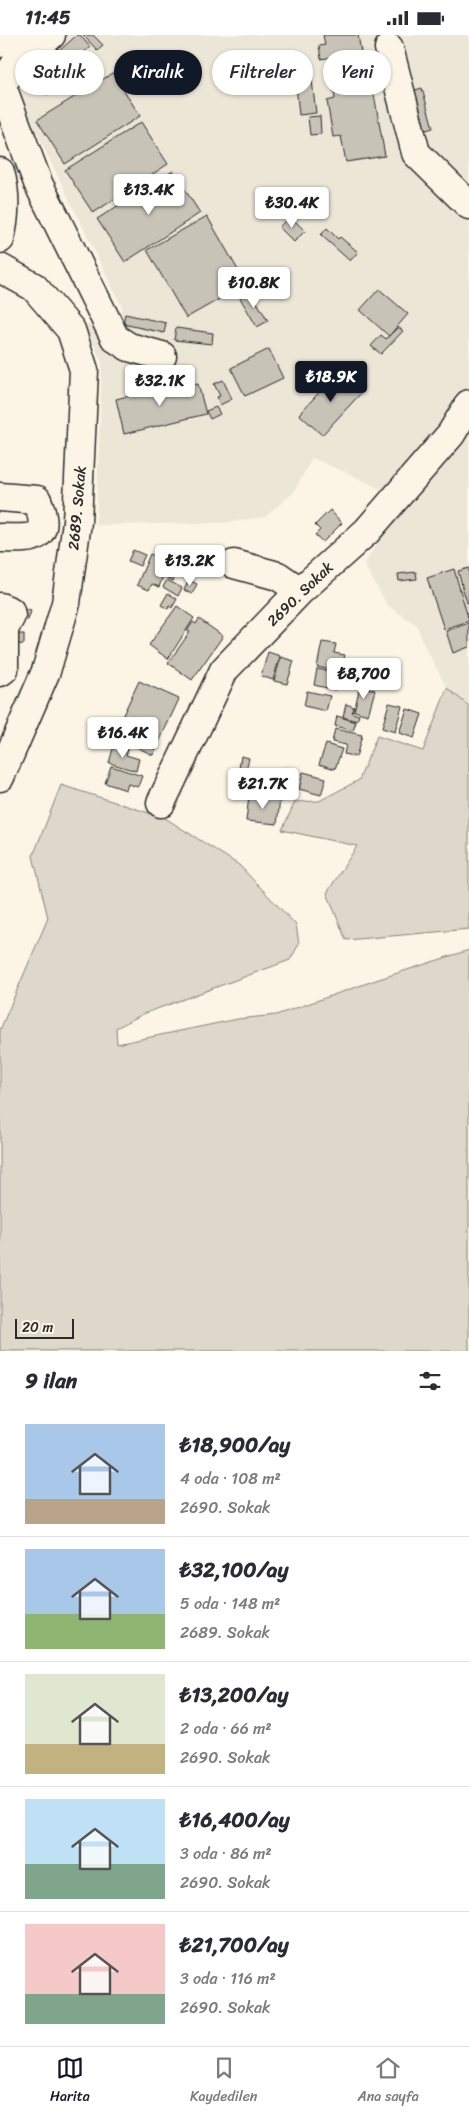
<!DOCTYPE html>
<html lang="tr">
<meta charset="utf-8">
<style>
:root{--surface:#fff;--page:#f7f7f7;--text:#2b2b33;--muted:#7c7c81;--line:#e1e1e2;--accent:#111827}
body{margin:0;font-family:Sriracha,sans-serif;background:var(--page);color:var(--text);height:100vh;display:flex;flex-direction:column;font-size:19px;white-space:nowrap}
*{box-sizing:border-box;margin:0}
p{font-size:16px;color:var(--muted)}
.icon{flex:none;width:28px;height:28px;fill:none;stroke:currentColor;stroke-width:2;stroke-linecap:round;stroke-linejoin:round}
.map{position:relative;height:1316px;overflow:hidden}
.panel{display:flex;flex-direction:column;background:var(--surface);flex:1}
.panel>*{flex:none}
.banner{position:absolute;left:15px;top:15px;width:440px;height:45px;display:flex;gap:10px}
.scale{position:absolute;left:15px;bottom:12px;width:59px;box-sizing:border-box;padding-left:5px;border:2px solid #2b2b2b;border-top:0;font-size:14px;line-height:18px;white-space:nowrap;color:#2b2b2b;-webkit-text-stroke:4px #fcf5e5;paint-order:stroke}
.price{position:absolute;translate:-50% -42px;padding:0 11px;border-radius:5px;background:#fff;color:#222;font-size:16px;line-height:32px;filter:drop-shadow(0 1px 2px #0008)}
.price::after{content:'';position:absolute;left:50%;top:30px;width:15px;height:11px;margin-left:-8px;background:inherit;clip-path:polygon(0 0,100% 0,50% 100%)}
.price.selected{background:var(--accent);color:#fff}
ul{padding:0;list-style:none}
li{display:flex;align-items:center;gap:15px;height:125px;padding:0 25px}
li+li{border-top:1px solid var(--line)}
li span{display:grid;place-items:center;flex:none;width:140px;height:100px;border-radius:0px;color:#555}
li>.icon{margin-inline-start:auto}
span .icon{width:60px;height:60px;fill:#fffc;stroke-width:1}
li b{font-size:21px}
h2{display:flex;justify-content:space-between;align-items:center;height:60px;padding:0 25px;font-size:21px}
.pill{padding:0 18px;border-radius:22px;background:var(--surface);box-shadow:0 1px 4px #0004;font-size:18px;line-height:45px}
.pill.selected{background:var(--accent);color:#fff}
.status{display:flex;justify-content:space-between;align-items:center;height:35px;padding:0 25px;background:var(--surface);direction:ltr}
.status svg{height:14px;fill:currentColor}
.tabs{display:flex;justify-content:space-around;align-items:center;height:70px;border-top:1px solid var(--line);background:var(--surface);font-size:14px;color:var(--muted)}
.tabs a{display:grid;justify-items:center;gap:2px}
.tabs .selected{color:var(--accent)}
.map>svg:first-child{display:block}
.built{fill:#ece6d7}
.green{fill:#ded8ca;stroke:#84827a}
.building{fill:#c8c3b7;stroke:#2b2b2b}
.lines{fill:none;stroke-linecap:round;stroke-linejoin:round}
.minor-casing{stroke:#2b2b2b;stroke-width:31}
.major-casing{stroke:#2b2b2b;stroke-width:31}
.minor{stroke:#fcf5e5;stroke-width:28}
.major{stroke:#fcf5e5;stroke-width:28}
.labels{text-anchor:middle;stroke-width:4;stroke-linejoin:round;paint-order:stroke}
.street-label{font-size:15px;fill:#2b2b2b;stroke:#fcf5e5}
</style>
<div class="status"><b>11:45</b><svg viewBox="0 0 49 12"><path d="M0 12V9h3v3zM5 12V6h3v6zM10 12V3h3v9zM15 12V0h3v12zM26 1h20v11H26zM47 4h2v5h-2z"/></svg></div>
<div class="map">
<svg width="469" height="1316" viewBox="0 0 469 1316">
<rect width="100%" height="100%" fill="#fcf5e5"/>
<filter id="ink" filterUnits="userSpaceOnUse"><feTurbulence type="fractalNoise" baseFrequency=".02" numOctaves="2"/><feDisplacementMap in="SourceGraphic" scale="10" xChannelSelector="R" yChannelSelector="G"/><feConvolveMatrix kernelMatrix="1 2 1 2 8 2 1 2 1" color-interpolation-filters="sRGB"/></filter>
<g filter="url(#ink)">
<path class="built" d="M51 0H469V671L447 653 423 608 417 590 388 571 364 530 402 465 352 440 312 423 294 457 265 482 223 488 96 490 102 327 85 291 123 274 14 52Z"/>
<path class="green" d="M447 653 469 671V894L346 905 327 858 357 811 282 795 295 767 319 766 359 745 377 701 423 716Z
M61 750 165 783 239 830 296 890 299 909 290 925 143 979 116 993 117 1009 238 984 276 980 376 945 469 915V1316H0V995L48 883 33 821Z"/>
<path class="building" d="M77 0H80L90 12 71 29 59 16Z
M83 0H93L103 10 97 15Z
M323 0H358L361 17 321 24 319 11 325 10Z
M54 17 73 35 47 60 29 42Z
M367 20 385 121 346 127 341 101 333 102 327 66 335 64 329 27Z
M310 29 316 78 299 80 294 30Z
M113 38 140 81 65 129 37 85Z
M422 53 433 93 416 98 405 58Z
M320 81 321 99 310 100 308 82Z
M141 87 168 129 93 178 65 135Z
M173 136 200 178 125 227 97 184Z
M281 154 303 178 296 184 289 177 284 181 273 169 271 172 266 167Z
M207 181 246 249 186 283 147 215Z
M290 181 305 196 294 207 279 192Z
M327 193 338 204 340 202 358 217 350 226 321 200Z
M379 254 408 279 389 301 360 275Z
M251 257 268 286 257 292 240 263Z
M125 279 166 288 164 298 123 289Z
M398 292 403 296 381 319 371 311 381 300 386 304Z
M176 293 213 298 212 309 174 305Z
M269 314 283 343 245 361 231 333Z
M172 331H183V338H192V344H183V348H172Z
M340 335 363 356 322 400 299 379Z
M223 345 232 364 220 370 217 362 220 361 214 349Z
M155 347 157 355 183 349 184 352 198 349 206 379 124 399 116 364 144 357 143 350Z
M216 372 220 379 210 384 206 376Z
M330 475 342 488 323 507 315 500 320 495 315 490Z
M133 515 145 520 140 531 128 526Z
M150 519 179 531 173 546 163 541 159 552 152 549 149 555 137 550Z
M469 533V568H467L458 536Z
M454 534 469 586 444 594 427 543Z
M416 537 417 544 399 546 398 539Z
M167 545 182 553 178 561 163 552Z
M189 545 197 549 192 559 184 555Z
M168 558 177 564 172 573 169 571 168 574 161 570Z
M177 571 194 583 168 624 149 610Z
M21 573 31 576 28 585 18 583Z
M199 584 223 601 192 645 168 628 190 597 187 596 193 587 196 589Z
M469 588V612L453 618 446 596Z
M8 599H24V609L8 610Z
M322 607 336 609 334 618 345 620 342 632 346 633 345 638 317 632Z
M268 617 280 621 273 645 261 641Z
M281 622 294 626 287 649 274 646Z
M317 634 339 638 335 655 314 650Z
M139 646 179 664 153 720 113 701Z
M360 651 375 655 368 680 354 676Z
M307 656 330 661 326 676 304 671Z
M389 668 402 671 395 697 382 693Z
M346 669 354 672 352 678 359 680 357 686 343 682Z
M407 674 422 679 414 703 399 698Z
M337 681 356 687 353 696 335 691Z
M335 694 362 700 356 722 344 719 346 710 332 707Z
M326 709 342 714 335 734 319 729Z
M114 710 128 715 126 720 139 724 136 736 109 728Z
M241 721 249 723 246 735 239 734Z
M111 731 142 741 138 752 128 749 126 755 105 748Z
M285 733 298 735 294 758 281 755Z
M303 737 326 743 321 760 299 754Z
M249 761 280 764 277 789 246 786Z"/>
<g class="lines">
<g class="minor-casing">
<path id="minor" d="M389 13 416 118 469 170
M1 49 38 148 115 303 129 312 162 321
M0 462 37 465C53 506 33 504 0 503
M234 529 278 541 300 556
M0 572 10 576 11 581 4 594V634L0 637
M161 768 224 635 300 556 367 496 451 399 469 369"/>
</g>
<g class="major-casing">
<path id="major" d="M0 8 20 0
M0 52 15 30 51 0
M0 137C6 158 5 183 0 204
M0 233 34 252 71 295 84 335 77 487 66 568 46 636 0 742"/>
</g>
<use href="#minor" class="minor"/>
<use href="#major" class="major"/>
</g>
</g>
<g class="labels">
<g class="street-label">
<text transform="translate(77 473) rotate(-85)" y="5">2689. Sokak</text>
<text transform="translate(300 559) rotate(-44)" y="5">2690. Sokak</text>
</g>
</g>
</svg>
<div class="scale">20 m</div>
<b class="price" style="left:149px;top:181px">₺13.4K</b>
<b class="price" style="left:292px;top:194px">₺30.4K</b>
<b class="price" style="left:254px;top:274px">₺10.8K</b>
<b class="price selected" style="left:331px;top:368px">₺18.9K</b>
<b class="price" style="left:160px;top:372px">₺32.1K</b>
<b class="price" style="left:190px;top:552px">₺13.2K</b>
<b class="price" style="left:364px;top:665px">₺8,700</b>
<b class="price" style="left:123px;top:724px">₺16.4K</b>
<b class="price" style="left:263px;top:775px">₺21.7K</b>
<div class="banner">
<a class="pill">Satılık</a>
<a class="pill selected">Kiralık</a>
<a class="pill">Filtreler</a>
<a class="pill">Yeni</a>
</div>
</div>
<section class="panel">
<h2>9 ilan<svg class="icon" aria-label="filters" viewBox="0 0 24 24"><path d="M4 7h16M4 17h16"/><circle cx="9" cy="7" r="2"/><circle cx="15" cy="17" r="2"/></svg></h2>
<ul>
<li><span style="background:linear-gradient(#a9c7e8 75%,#b9a48a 0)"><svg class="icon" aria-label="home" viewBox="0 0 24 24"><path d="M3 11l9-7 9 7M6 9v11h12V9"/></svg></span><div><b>₺18,900/ay</b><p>4 oda · 108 m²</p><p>2690. Sokak</p></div></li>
<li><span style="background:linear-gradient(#a9c7e8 65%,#8fb573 0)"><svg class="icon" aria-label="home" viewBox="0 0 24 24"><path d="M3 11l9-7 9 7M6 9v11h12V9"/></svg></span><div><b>₺32,100/ay</b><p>5 oda · 148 m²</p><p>2689. Sokak</p></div></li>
<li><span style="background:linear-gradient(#dfe7d0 70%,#c2b280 0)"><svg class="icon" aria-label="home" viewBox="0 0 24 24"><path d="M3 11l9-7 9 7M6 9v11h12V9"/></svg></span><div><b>₺13,200/ay</b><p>2 oda · 66 m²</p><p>2690. Sokak</p></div></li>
<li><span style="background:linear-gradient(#bfe0f5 65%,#7fa58c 0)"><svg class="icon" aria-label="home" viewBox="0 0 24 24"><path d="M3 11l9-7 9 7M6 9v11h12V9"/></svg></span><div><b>₺16,400/ay</b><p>3 oda · 86 m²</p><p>2690. Sokak</p></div></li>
<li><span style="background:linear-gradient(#f6c9c9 70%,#7fa58c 0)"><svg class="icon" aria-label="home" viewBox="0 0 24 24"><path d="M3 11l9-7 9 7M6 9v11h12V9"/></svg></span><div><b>₺21,700/ay</b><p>3 oda · 116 m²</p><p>2690. Sokak</p></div></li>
</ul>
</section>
<nav class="tabs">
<a class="selected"><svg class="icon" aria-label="map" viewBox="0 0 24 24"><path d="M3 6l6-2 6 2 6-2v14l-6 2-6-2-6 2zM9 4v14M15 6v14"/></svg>Harita</a>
<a><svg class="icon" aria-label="saved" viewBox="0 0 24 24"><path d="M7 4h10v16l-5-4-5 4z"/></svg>Kaydedilen</a>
<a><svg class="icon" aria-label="home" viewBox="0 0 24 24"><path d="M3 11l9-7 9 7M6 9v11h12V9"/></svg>Ana sayfa</a>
</nav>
